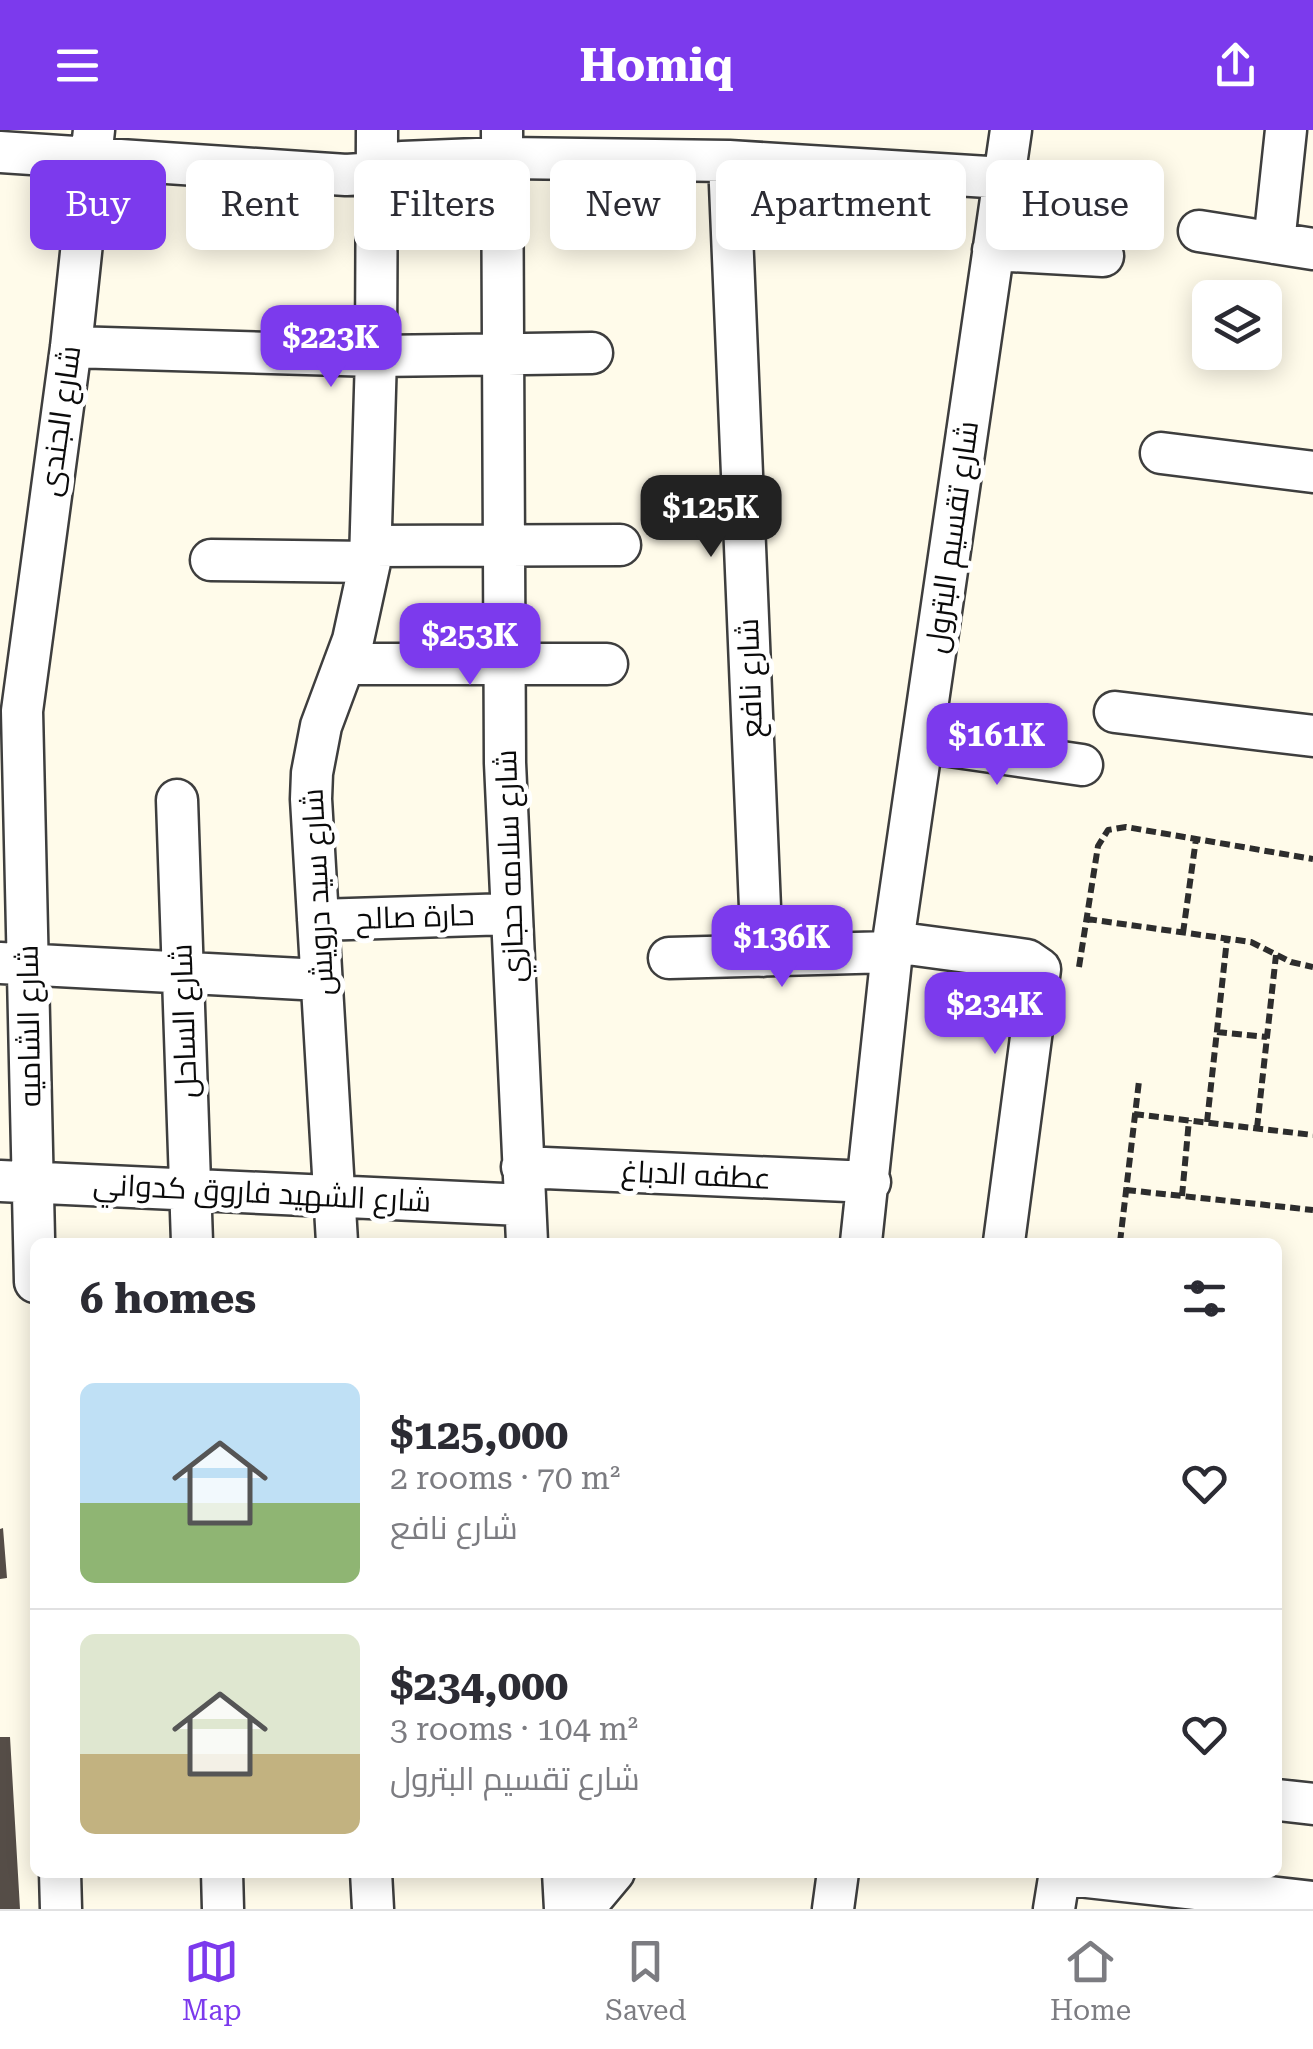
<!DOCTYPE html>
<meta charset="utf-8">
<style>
:root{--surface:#fff;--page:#f2f2f3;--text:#2b2b33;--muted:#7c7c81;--line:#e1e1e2;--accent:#7c3aed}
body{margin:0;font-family:"Roboto Serif",Cairo,serif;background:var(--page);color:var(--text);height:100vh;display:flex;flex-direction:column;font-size:38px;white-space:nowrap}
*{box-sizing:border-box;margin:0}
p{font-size:32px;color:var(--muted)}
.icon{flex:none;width:55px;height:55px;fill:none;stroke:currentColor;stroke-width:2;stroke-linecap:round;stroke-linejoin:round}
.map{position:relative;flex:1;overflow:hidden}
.panel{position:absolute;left:30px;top:1108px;width:1252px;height:640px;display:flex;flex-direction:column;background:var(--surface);border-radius:15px;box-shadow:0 5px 25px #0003}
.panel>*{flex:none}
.guide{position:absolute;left:30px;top:30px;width:1255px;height:90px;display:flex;gap:20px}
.buttons{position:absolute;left:1192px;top:150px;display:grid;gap:20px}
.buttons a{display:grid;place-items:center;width:90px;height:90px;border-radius:15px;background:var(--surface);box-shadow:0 5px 25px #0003;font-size:50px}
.price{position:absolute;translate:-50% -85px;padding:0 22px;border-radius:20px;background:var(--accent);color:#fff;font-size:32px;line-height:65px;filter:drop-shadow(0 2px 5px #0008)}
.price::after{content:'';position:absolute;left:50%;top:60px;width:30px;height:22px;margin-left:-15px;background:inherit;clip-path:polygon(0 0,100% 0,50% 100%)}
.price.on{background:#222;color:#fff}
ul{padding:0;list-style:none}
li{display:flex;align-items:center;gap:30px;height:250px;padding:0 50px}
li+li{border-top:2px solid var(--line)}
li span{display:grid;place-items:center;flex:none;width:280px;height:200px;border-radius:15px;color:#555}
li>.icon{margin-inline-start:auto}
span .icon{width:120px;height:120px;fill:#fffc;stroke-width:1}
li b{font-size:42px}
h2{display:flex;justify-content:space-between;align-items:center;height:120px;padding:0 50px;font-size:42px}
.pill{padding:0 35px;border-radius:15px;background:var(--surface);box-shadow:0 5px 25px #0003;font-size:35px;line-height:90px}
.pill.on{background:var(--accent);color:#fff}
header{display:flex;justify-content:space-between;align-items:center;height:130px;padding:0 50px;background:var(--accent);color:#fff;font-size:45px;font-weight:700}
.menu{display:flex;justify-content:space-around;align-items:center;height:140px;border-top:2px solid var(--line);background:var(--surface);font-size:28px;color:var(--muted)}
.menu a{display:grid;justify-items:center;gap:5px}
.menu .on{color:var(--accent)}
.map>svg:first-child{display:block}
.building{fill:#554d47}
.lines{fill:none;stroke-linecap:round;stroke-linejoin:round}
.street-casing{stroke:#3e3e3e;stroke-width:45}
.path{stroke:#2d2d2d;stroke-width:6;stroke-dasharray:10 5;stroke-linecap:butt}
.street{stroke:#fff;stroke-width:40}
.labels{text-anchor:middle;stroke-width:10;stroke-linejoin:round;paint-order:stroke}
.street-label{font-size:30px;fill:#0b0b0b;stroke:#fff}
</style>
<header><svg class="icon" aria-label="menu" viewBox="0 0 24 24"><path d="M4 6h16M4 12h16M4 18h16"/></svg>Homiq<svg class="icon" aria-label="share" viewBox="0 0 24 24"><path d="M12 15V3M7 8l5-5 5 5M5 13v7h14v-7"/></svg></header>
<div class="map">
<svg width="1313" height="1779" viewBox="0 0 1313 1779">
<rect width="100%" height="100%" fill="#fffbea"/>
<path class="building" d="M3 1398 7 1448 0 1449V1399Z
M0 1607H10L20 1779H0Z"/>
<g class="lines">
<g class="street-casing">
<path id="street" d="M502 0 505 633 527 1112
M0 22 346 45 362 44 402 32 502 28 729 31 1004 48
M729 31 762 826
M1199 101 1313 119
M1274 113 1286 0
M993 120 1103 126
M71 217 376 226 592 223
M1161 323 1313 342
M370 416 620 415
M211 430 370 432
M344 534H607
M1115 582 1313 606
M922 612 1082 635
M177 670 192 1112
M318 790 511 784
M893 812 1027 830 1040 839 1004 1112
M669 828 892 822
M0 833 321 850
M522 1037 870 1052
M0 1051 524 1075
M337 1112 311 669 312 643 321 596 353 510 370 432 376 226 377 0
M861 1112 893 812 1011 0
M35 1152 22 581 71 217 94 0
M1278 1670 1313 1674
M60 1742 61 1779
M222 1742 223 1779
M371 1742 373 1779
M563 1742 565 1779
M1060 1744 1313 1772
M583 1779 614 1742
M833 1779 838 1742
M1054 1779 1060 1742"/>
</g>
<path class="path" d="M1087 789 1251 812 1291 832 1313 837
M1183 803 1196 709
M1079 837 1098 716 1108 700 1126 697 1313 729
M1217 902 1267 907
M1134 984 1313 1005
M1207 992 1227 809
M1257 998 1276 825
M1126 1060 1313 1080
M1182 1066 1189 990
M1120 1112 1139 951"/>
<use href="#street" class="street"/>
</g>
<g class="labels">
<g class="street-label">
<text transform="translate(60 291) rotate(-82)" y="10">شارع الجندى</text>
<text transform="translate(952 407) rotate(-82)" y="10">شارع تقسيم البترول</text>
<text transform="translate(750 548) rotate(-92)" y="10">شارع نافع</text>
<text transform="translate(510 736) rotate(-92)" y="10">شارع سلامه حجازي</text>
<text transform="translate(318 762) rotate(-93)" y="10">شارع سيد درويش</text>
<text transform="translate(415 787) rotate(-2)" y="10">حارة صالح</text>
<text transform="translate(184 891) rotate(-92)" y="10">شارع الساحل</text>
<text transform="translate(29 896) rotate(-91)" y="10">شارع الشاميه</text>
<text transform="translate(696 1045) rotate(3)" y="10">عطفه الدباغ</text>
<text transform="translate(262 1063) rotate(3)" y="10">شارع الشهيد فاروق كدواني</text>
</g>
</g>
</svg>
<div class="buttons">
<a><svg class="icon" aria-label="layers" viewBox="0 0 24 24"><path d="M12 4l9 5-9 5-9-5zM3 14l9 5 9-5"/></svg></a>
</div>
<b class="price" style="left:331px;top:260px">$223K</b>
<b class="price on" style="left:711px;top:430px">$125K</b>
<b class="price" style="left:470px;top:558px">$253K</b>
<b class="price" style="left:997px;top:658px">$161K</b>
<b class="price" style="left:782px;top:860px">$136K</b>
<b class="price" style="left:995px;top:927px">$234K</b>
<div class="guide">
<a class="pill on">Buy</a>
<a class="pill">Rent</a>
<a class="pill">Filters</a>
<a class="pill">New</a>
<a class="pill">Apartment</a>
<a class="pill">House</a>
</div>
<section class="panel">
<h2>6 homes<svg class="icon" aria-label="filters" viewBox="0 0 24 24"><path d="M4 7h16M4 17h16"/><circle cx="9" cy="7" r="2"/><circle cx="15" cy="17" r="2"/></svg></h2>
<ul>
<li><span style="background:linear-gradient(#bfe0f5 60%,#8fb573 0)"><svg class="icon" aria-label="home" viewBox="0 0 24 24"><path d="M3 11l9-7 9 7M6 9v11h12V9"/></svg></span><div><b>$125,000</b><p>2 rooms · 70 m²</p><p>شارع نافع</p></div><svg class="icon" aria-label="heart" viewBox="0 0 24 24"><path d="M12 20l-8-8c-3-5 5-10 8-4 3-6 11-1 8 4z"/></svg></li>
<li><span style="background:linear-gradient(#dfe7d0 60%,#c2b280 0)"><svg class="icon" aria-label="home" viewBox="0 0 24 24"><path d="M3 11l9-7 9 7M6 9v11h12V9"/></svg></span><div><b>$234,000</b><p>3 rooms · 104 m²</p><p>شارع تقسيم البترول</p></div><svg class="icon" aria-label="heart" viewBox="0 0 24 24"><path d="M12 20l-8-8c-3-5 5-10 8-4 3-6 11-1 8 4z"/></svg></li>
</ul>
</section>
</div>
<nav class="menu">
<a class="on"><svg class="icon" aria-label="map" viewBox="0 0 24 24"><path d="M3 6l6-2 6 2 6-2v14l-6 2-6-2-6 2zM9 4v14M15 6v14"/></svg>Map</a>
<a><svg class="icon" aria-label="saved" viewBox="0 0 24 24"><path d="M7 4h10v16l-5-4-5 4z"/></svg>Saved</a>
<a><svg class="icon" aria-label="home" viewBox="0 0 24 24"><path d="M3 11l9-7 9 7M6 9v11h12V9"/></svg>Home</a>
</nav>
